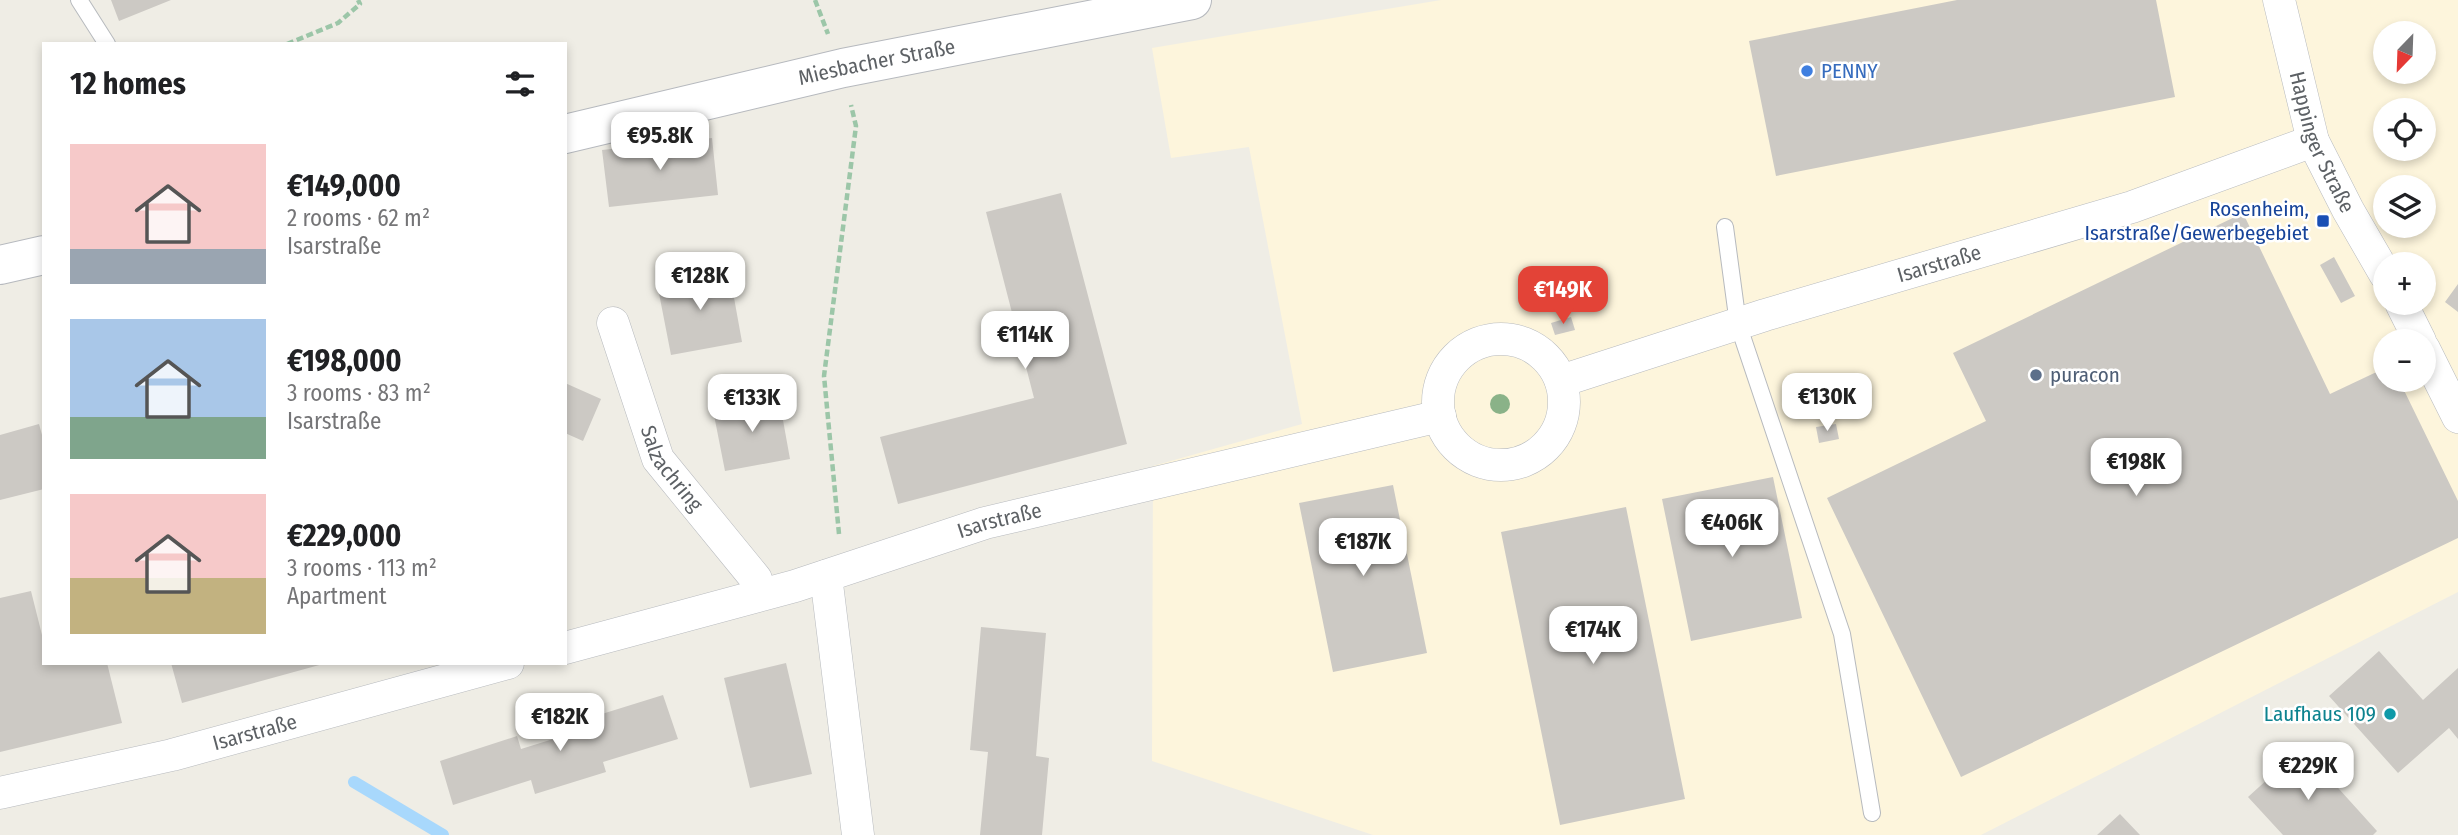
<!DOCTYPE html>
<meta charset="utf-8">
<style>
:root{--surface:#fff;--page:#f2f2f2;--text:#202124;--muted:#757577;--accent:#e34337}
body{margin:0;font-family:"Fira Sans Condensed",sans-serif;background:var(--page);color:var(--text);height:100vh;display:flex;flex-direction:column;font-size:26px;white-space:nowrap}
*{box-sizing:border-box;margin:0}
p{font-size:23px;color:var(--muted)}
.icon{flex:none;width:38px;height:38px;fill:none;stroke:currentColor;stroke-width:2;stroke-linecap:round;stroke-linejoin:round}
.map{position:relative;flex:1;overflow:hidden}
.drawer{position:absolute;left:42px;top:42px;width:525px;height:623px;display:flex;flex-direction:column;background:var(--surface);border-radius:0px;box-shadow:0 4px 10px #0003}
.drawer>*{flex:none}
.needle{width:46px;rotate:203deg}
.buttons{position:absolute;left:2373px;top:21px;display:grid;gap:14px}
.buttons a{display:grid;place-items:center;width:63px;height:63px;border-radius:50%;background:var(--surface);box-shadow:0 4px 10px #0003;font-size:35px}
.price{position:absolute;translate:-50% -60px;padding:0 16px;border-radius:14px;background:#fff;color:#222;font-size:23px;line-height:46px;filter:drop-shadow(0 2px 4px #0008)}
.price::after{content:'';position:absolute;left:50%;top:42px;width:21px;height:16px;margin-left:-10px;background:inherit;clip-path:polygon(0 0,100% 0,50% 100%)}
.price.on{background:var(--accent);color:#fff}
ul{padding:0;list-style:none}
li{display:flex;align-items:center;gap:21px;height:175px;padding:0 28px}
li span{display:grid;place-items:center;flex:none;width:196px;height:140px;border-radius:0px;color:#555}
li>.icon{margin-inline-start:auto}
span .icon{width:84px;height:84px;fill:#fffc;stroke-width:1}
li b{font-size:30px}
h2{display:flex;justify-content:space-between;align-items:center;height:84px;padding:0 28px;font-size:30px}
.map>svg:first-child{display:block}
.commercial{fill:#fdf5dc;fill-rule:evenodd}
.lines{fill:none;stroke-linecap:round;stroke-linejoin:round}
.stream{stroke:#a8d8fc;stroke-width:12}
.building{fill:#ccc9c4}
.lane-casing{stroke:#b7babe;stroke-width:18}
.street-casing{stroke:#b7babe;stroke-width:33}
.secondary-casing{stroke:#b6b9be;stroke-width:40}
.path{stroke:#9cc6a8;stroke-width:4.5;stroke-dasharray:7 3.5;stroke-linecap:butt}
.lane{stroke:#fff;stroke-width:16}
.street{stroke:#fff;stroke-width:32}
.secondary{stroke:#fff;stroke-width:38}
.tree{fill:#8ab288}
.shop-dot{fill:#3f7fe0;stroke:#fff;stroke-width:2.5}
.transit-dot{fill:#1a4fb4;stroke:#fff;stroke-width:2.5}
.service-dot{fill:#5c6f8a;stroke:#fff;stroke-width:2.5}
.culture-dot{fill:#0f9aa8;stroke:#fff;stroke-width:2.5}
.labels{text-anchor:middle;stroke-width:5;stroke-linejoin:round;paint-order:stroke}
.street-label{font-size:21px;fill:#5d6165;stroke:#fff}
.shop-label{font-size:21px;fill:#366cbe;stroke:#fff;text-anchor:start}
.transit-label{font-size:21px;fill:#164399;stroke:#fff;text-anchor:end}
.service-label{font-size:21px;fill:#4e5e75;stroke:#fff;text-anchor:start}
.culture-label{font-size:21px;fill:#0d838f;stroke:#fff;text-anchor:end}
</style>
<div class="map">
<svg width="2458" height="835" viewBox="0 0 2458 835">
<rect width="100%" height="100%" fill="#efede5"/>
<path class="commercial" d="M1441 0H2458V592L1981 835H1373L1152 761 1153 466 1302 424 1249 147 1171 158 1152 48ZM2385 33H2424V72H2385ZM2385 110H2424V149H2385ZM2385 187H2424V226H2385ZM2385 264H2424V303H2385ZM2385 341H2424V380H2385Z"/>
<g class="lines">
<path class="stream" d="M354 782 443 835"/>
</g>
<path class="building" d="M111 0H171L119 21Z
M1957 0H2156L2175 97 1776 176 1749 41Z
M712 138 718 195 609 207 602 150Z
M1061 193 1127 444 898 504 880 437 1034 398 986 212Z
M2243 213 2330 394 2385 368V380H2399L2458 501V538L1961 777 1827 498 1986 421 1953 353Z
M2334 257 2355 296 2341 303 2320 265Z
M729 270 742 342 671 355 657 283Z
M2458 284V312L2445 302Z
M1571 317 1575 330 1555 335 1551 323Z
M565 383 601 399 583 441 565 433Z
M779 398 790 459 725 471 713 410Z
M39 424 44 442V489L0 500V435Z
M1836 424 1839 439 1819 443 1816 427Z
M1773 477 1802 618 1691 641 1662 499Z
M1393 485 1427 653 1333 672 1299 503Z
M1626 507 1685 799 1560 825 1501 532Z
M31 591 44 643V663H107L122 723 0 752V598Z
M981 627 1046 633 1036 756 1049 758 1042 835H980L988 752 970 750Z
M2379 651 2423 700 2458 668V739L2449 728 2398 773 2329 696Z
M171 663H323V664L182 703Z
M786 663 812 774 750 788 724 678Z
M663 695 678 739 603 762 606 772 535 794 531 780 453 805 440 761 517 736 521 749 592 727 589 718Z
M2302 748 2377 831 2373 835H2283L2248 797Z
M2120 814 2140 835H2097Z"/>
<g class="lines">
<g class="lane-casing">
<path id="lane" d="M79 0 107 44
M1725 227 1738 324 1842 634 1872 813"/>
</g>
<g class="street-casing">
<g id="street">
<path id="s1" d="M2279 0 2313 141 2348 210 2385 274"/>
<path d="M2401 303 2420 341"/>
<path id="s2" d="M613 323 658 459 756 579 760 594"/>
<circle cx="1501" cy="402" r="63"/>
<path d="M2424 349 2458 417"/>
<path id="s3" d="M1561 381 1765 315 2132 207 2313 141"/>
<path d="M826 576 858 835"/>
<path id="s4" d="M565 648 795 586 985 523 1440 416"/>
<path id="s5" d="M0 793 172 755 508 663"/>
</g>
</g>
<g class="secondary-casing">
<g id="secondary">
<path id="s6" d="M565 134 843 68 1192 0"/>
<path d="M0 265 44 255"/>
</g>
</g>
<path class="path" d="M815 0 828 34
M287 44 338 23 360 4 358 0
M839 534 824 376 856 126 851 105"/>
<use href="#lane" class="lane"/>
<use href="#street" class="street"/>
<use href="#secondary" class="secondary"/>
</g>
<circle class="tree" cx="1500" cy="404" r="10"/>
<circle class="shop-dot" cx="1807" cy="71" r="7"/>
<rect class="transit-dot" x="2316" y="214" width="14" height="14" rx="3.5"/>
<circle class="service-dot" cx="2036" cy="375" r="7"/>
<circle class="culture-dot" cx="2390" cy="714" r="7"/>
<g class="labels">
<g class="street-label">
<text dy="7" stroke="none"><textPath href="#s6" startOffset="320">Miesbacher Straße</textPath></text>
<text dy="7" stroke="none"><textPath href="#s1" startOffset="149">Happinger Straße</textPath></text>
<text dy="7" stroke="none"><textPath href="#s3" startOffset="396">Isarstraße</textPath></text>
<text dy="7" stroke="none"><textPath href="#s2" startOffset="158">Salzachring</textPath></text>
<text dy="7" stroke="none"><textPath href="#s4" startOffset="453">Isarstraße</textPath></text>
<text dy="7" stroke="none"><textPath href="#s5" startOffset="262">Isarstraße</textPath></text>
</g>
<g class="shop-label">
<text x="1821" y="78">PENNY</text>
</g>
<g class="transit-label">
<text x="2309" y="216">Rosenheim,<tspan x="2309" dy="24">Isarstraße/Gewerbegebiet</tspan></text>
</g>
<g class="service-label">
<text x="2050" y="382">puracon</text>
</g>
<g class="culture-label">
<text x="2376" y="721">Laufhaus 109</text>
</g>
</g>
</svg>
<div class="buttons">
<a><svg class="needle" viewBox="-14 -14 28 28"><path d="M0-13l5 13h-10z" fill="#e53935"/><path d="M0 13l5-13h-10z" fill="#757577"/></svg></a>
<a><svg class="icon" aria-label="locate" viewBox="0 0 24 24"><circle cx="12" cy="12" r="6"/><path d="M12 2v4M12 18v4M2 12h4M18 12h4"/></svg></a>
<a><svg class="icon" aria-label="layers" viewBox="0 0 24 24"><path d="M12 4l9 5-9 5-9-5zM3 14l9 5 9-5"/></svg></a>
<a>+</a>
<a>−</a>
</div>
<b class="price" style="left:660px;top:172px">€95.8K</b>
<b class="price" style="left:700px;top:312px">€128K</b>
<b class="price on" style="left:1563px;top:326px">€149K</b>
<b class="price" style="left:1025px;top:371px">€114K</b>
<b class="price" style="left:1827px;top:433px">€130K</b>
<b class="price" style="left:752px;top:434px">€133K</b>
<b class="price" style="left:2136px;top:498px">€198K</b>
<b class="price" style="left:1732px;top:559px">€406K</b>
<b class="price" style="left:1363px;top:578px">€187K</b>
<b class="price" style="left:1593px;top:666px">€174K</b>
<b class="price" style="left:560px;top:753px">€182K</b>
<b class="price" style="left:2308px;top:802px">€229K</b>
<section class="drawer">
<h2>12 homes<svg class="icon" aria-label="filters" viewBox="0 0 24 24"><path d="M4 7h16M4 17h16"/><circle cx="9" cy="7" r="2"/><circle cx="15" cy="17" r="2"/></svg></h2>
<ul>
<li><span style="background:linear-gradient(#f6c9c9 75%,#9aa5b1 0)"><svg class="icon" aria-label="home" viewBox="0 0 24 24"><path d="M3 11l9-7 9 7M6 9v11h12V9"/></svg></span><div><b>€149,000</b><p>2 rooms · 62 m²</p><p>Isarstraße</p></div></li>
<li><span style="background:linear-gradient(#a9c7e8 70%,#7fa58c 0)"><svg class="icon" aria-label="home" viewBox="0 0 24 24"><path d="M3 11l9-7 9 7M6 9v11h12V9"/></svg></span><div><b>€198,000</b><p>3 rooms · 83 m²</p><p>Isarstraße</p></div></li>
<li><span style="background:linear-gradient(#f6c9c9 60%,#c2b280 0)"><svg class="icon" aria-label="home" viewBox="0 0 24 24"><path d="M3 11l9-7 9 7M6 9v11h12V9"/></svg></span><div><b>€229,000</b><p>3 rooms · 113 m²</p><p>Apartment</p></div></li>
</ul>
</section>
</div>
